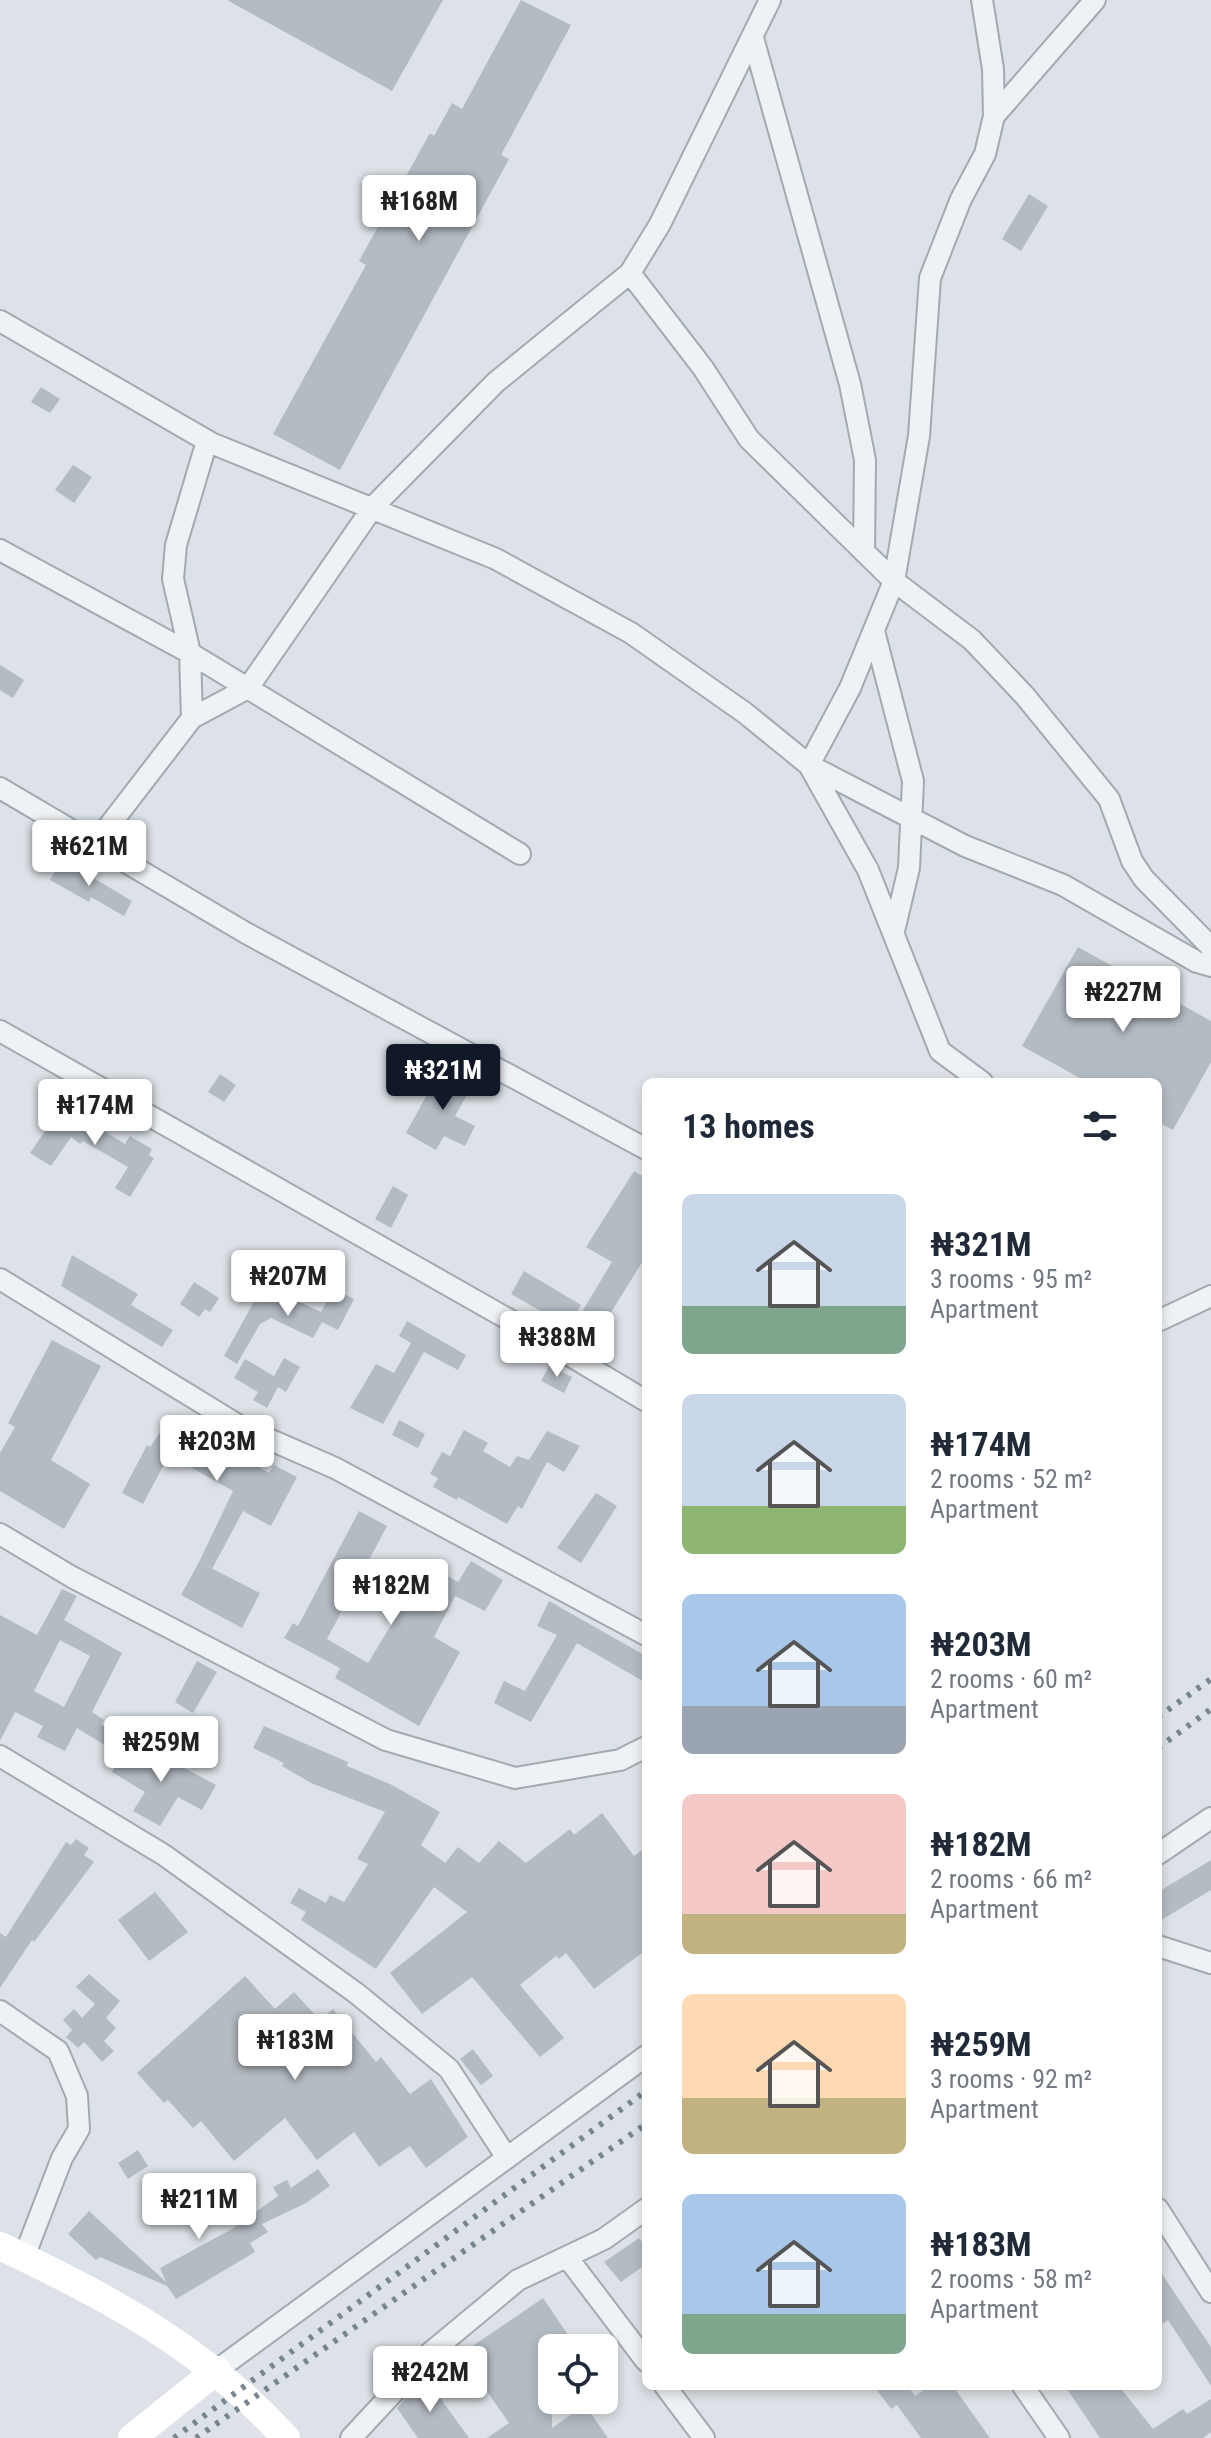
<!DOCTYPE html>
<meta charset="utf-8">
<style>
:root{--surface:#fff;--page:#f2f2f3;--text:#1f2937;--muted:#747a83;--accent:#111827}
body{margin:0;font-family:"Roboto Condensed",sans-serif;background:var(--page);color:var(--text);height:100vh;display:flex;flex-direction:column;font-size:30px;white-space:nowrap}
*{box-sizing:border-box;margin:0}
p{font-size:26px;color:var(--muted)}
.icon{flex:none;width:44px;height:44px;fill:none;stroke:currentColor;stroke-width:2;stroke-linecap:round;stroke-linejoin:round}
.map{position:relative;flex:1;overflow:hidden}
.details{position:absolute;left:642px;top:1078px;width:520px;height:1312px;display:flex;flex-direction:column;background:var(--surface);border-radius:12px;box-shadow:0 4px 12px #0003}
.details>*{flex:none}
.tools{position:absolute;left:538px;top:2334px;display:grid;gap:16px}
.tools a{display:grid;place-items:center;width:80px;height:80px;border-radius:12px;background:var(--surface);box-shadow:0 4px 12px #0003;font-size:40px}
.price{position:absolute;translate:-50% -68px;padding:0 18px;border-radius:8px;background:#fff;color:#222;font-size:26px;line-height:52px;filter:drop-shadow(0 2px 4px #0008)}
.price::after{content:'';position:absolute;left:50%;top:48px;width:24px;height:18px;margin-left:-12px;background:inherit;clip-path:polygon(0 0,100% 0,50% 100%)}
.price.active{background:var(--accent);color:#fff}
ul{padding:0;list-style:none}
li{display:flex;align-items:center;gap:24px;height:200px;padding:0 40px}
li span{display:grid;place-items:center;flex:none;width:224px;height:160px;border-radius:12px;color:#555}
li>.icon{margin-inline-start:auto}
span .icon{width:96px;height:96px;fill:#fffc;stroke-width:1}
li b{font-size:34px}
h2{display:flex;justify-content:space-between;align-items:center;height:96px;padding:0 40px;font-size:34px}
.map>svg:first-child{display:block}
.building{fill:#b4bcc3;fill-rule:evenodd}
.lines{fill:none;stroke-linecap:round;stroke-linejoin:round}
.street-casing{stroke:#a2aab1;stroke-width:24}
.street{stroke:#eff2f5;stroke-width:20}
.secondary{stroke:#fff;stroke-width:28}
.rail{stroke:#768590;stroke-width:6;stroke-dasharray:4 8;stroke-linecap:butt}
</style>
<div class="map">
<svg width="1211" height="2438" viewBox="0 0 1211 2438">
<rect width="100%" height="100%" fill="#dce2e7"/>
<path class="building" d="M227 0H443L392 91Z
M521 0 571 25 501 155 509 159 340 470 273 434 366 265 359 261 430 133 434 136 452 103 462 109Z
M1029 194 1048 206 1021 251 1002 239Z
M41 387 60 399 50 413 31 402Z
M73 465 92 477 74 503 55 490Z
M0 665 24 680 13 698 0 690Z
M62 859 132 901 124 916 91 897 89 902 50 880Z
M1078 947 1211 1021V1062L1173 1130 1158 1122V1082H1087L1022 1046Z
M442 1067 473 1084 455 1116 475 1126 465 1146 444 1136 436 1150 406 1133Z
M220 1074 236 1085 224 1102 208 1092Z
M60 1109 66 1113 68 1109 125 1144 130 1136 152 1149 149 1155 154 1158 130 1197 115 1188 128 1167 83 1141 80 1144 71 1137 51 1166 30 1153Z
M634 1171 646 1178V1256L605 1322 583 1310 612 1262 586 1247Z
M393 1186 408 1195 391 1228 375 1219Z
M72 1255 138 1294 131 1305 173 1330 162 1347 61 1286Z
M524 1271 581 1305 568 1327 511 1294Z
M194 1282 219 1298 210 1312 205 1309 199 1317 180 1304Z
M261 1289 296 1306 298 1301 321 1312 334 1289 354 1299 338 1330 322 1322 313 1338 271 1318 260 1324 237 1364 224 1356Z
M407 1321 466 1355 458 1370 424 1352 383 1424 350 1408 376 1364 394 1373 411 1343 399 1336Z
M52 1340 101 1366 51 1460 90 1484 64 1529 0 1491V1453L15 1427 8 1423Z
M284 1358 300 1367 286 1392 278 1387 267 1408 253 1400 258 1392 234 1378 245 1359 274 1376Z
M549 1366 572 1377 564 1393 541 1381Z
M399 1420 425 1434 418 1448 392 1435Z
M162 1430 212 1456 224 1434 245 1446 239 1456 269 1473 274 1465 297 1477 271 1526 243 1511 212 1569 199 1562 233 1491 169 1455 143 1504 122 1493 147 1445 150 1447Z
M464 1430 488 1443 483 1451 510 1467 517 1456 529 1460 547 1431 580 1446 564 1472 547 1462 522 1509 518 1506 507 1524 458 1497 457 1500 433 1487 438 1478 430 1474 442 1452 450 1456Z
M596 1493 617 1506 581 1563 557 1548Z
M359 1511 387 1526 327 1639 368 1663 402 1607 408 1610 431 1567 458 1582 471 1561 503 1580 485 1611 455 1596 434 1637 460 1652 419 1726 335 1678 340 1668 284 1638 293 1623 298 1626Z
M199 1562 260 1593 242 1628 181 1595Z
M62 1589 77 1596 64 1620 122 1653 92 1712 104 1720 101 1724 120 1736 111 1749 77 1728 65 1751 37 1737 43 1726 15 1712 0 1741V1615L37 1635ZM60 1640 90 1656 64 1707 34 1691Z
M549 1601 646 1656V1683L577 1643 531 1722 494 1703 504 1681 525 1691 557 1635 537 1626Z
M197 1661 217 1672 193 1713 175 1702Z
M264 1726 348 1762 347 1766 390 1784 440 1812 421 1845 445 1863 458 1847 479 1863 499 1841 526 1863 570 1829 574 1835 602 1813 634 1856 646 1847V1950L594 1989 566 1953 559 1959 556 1956 520 1985 564 2038 540 2057 472 1977 422 2014 390 1973 467 1912 434 1887 376 1969 301 1920 306 1912 290 1903 299 1888 326 1903 330 1895 344 1902 368 1864 357 1859 385 1812 311 1783 282 1766 284 1763 253 1748Z
M129 1744 159 1763 162 1756 216 1785 202 1810 178 1797 160 1826 133 1811 145 1792 112 1772Z
M76 1839 89 1848 84 1855 94 1862 34 1942 32 1940 0 1988V1933L6 1937 66 1842 71 1845Z
M1211 1860V1890L1158 1922V1892Z
M155 1892 188 1932 149 1961 118 1920Z
M89 1974 120 2001 106 2018 116 2028 104 2041 114 2051 102 2062 84 2042 78 2048 66 2037 72 2030 63 2020 74 2009 82 2018 95 2004 76 1987Z
M245 1976 275 2009 294 1992 320 2020 333 2009 376 2062 381 2057 410 2094 431 2079 468 2137 426 2168 410 2146 379 2167 354 2132 317 2160 285 2118 234 2161 201 2121 193 2128 168 2100 164 2103 137 2073Z
M473 2049 493 2076 481 2085 460 2059Z
M138 2150 148 2166 128 2179 118 2163Z
M318 2169 330 2186 306 2203 262 2224 268 2232 250 2243 255 2252 176 2299 167 2286 100 2257 96 2260 68 2234 89 2211 166 2282 160 2268 232 2229 278 2196 273 2187 287 2180 291 2188Z
M639 2238 646 2247V2264L621 2282 604 2262Z
M1158 2268 1211 2347V2386L1168 2320 1158 2327Z
M543 2298 577 2348H552V2428L585 2405 608 2438H487L509 2423 461 2354Z
M425 2377 469 2438H418L397 2408Z
M874 2386H908L915 2396 929 2386H953L990 2438H921L897 2405 891 2409Z
M1065 2386H1119L1153 2429 1183 2409 1187 2414 1211 2399V2432L1203 2438H1100Z"/>
<g class="lines">
<g class="street-casing">
<path id="street" d="M753 38 850 384 865 460 864 552
M994 116 1095 0
M630 273 703 368 749 439 894 581 972 640 1025 696 1109 799 1132 861 1144 879 1211 947
M0 321 211 443 496 559 631 633 745 713 809 765 965 846 1063 885 1197 962 1211 966
M0 550 190 653 520 854
M874 631 913 781 909 868 894 931
M192 718 248 688 373 507 496 382 630 273 660 224 770 0
M809 765 850 688 894 581 919 436 930 278 961 199 985 154 994 116 993 69 982 0
M809 765 868 870 940 1051 982 1082
M0 788 246 933 646 1149
M95 844 192 718 190 653 173 579 176 545 207 441
M0 1031 522 1327 646 1401
M0 1279 241 1427 335 1468 646 1635
M1158 1321 1211 1296
M0 1534 72 1577 386 1740 515 1778 620 1760 646 1747
M0 1756 164 1855 356 1993 449 2069 507 2158
M1158 1854 1211 1818
M1158 1946 1211 1963
M0 2011 58 2051 77 2096 79 2129 62 2158 24 2257
M1158 2209 1211 2292
M567 2257 646 2361
M217 2370 646 2056
M665 2386 704 2438
M1023 2386 1059 2438
M351 2438 430 2353 518 2280 604 2239 646 2209"/>
</g>
<use href="#street" class="street"/>
<path class="secondary" d="M0 2246C108 2297 205 2349 286 2438
M132 2438 217 2370"/>
<path class="rail" d="M1158 1717 1211 1679
M1158 1748 1211 1709
M174 2438 646 2091
M196 2438 646 2124"/>
</g>
</svg>
<div class="tools">
<a><svg class="icon" aria-label="locate" viewBox="0 0 24 24"><circle cx="12" cy="12" r="6"/><path d="M12 2v4M12 18v4M2 12h4M18 12h4"/></svg></a>
</div>
<b class="price" style="left:419px;top:243px">₦168M</b>
<b class="price" style="left:89px;top:888px">₦621M</b>
<b class="price" style="left:1123px;top:1034px">₦227M</b>
<b class="price active" style="left:443px;top:1112px">₦321M</b>
<b class="price" style="left:95px;top:1147px">₦174M</b>
<b class="price" style="left:288px;top:1318px">₦207M</b>
<b class="price" style="left:557px;top:1379px">₦388M</b>
<b class="price" style="left:217px;top:1483px">₦203M</b>
<b class="price" style="left:391px;top:1627px">₦182M</b>
<b class="price" style="left:161px;top:1784px">₦259M</b>
<b class="price" style="left:295px;top:2082px">₦183M</b>
<b class="price" style="left:199px;top:2241px">₦211M</b>
<b class="price" style="left:430px;top:2414px">₦242M</b>
<section class="details">
<h2>13 homes<svg class="icon" aria-label="filters" viewBox="0 0 24 24"><path d="M4 7h16M4 17h16"/><circle cx="9" cy="7" r="2"/><circle cx="15" cy="17" r="2"/></svg></h2>
<ul>
<li><span style="background:linear-gradient(#c9d6e8 70%,#7fa58c 0)"><svg class="icon" aria-label="home" viewBox="0 0 24 24"><path d="M3 11l9-7 9 7M6 9v11h12V9"/></svg></span><div><b>₦321M</b><p>3 rooms · 95 m²</p><p>Apartment</p></div></li>
<li><span style="background:linear-gradient(#c9d6e8 70%,#8fb573 0)"><svg class="icon" aria-label="home" viewBox="0 0 24 24"><path d="M3 11l9-7 9 7M6 9v11h12V9"/></svg></span><div><b>₦174M</b><p>2 rooms · 52 m²</p><p>Apartment</p></div></li>
<li><span style="background:linear-gradient(#a9c7e8 70%,#9aa5b1 0)"><svg class="icon" aria-label="home" viewBox="0 0 24 24"><path d="M3 11l9-7 9 7M6 9v11h12V9"/></svg></span><div><b>₦203M</b><p>2 rooms · 60 m²</p><p>Apartment</p></div></li>
<li><span style="background:linear-gradient(#f6c9c9 75%,#c2b280 0)"><svg class="icon" aria-label="home" viewBox="0 0 24 24"><path d="M3 11l9-7 9 7M6 9v11h12V9"/></svg></span><div><b>₦182M</b><p>2 rooms · 66 m²</p><p>Apartment</p></div></li>
<li><span style="background:linear-gradient(#ffd9b3 65%,#c2b280 0)"><svg class="icon" aria-label="home" viewBox="0 0 24 24"><path d="M3 11l9-7 9 7M6 9v11h12V9"/></svg></span><div><b>₦259M</b><p>3 rooms · 92 m²</p><p>Apartment</p></div></li>
<li><span style="background:linear-gradient(#a9c7e8 75%,#7fa58c 0)"><svg class="icon" aria-label="home" viewBox="0 0 24 24"><path d="M3 11l9-7 9 7M6 9v11h12V9"/></svg></span><div><b>₦183M</b><p>2 rooms · 58 m²</p><p>Apartment</p></div></li>
</ul>
</section>
</div>
